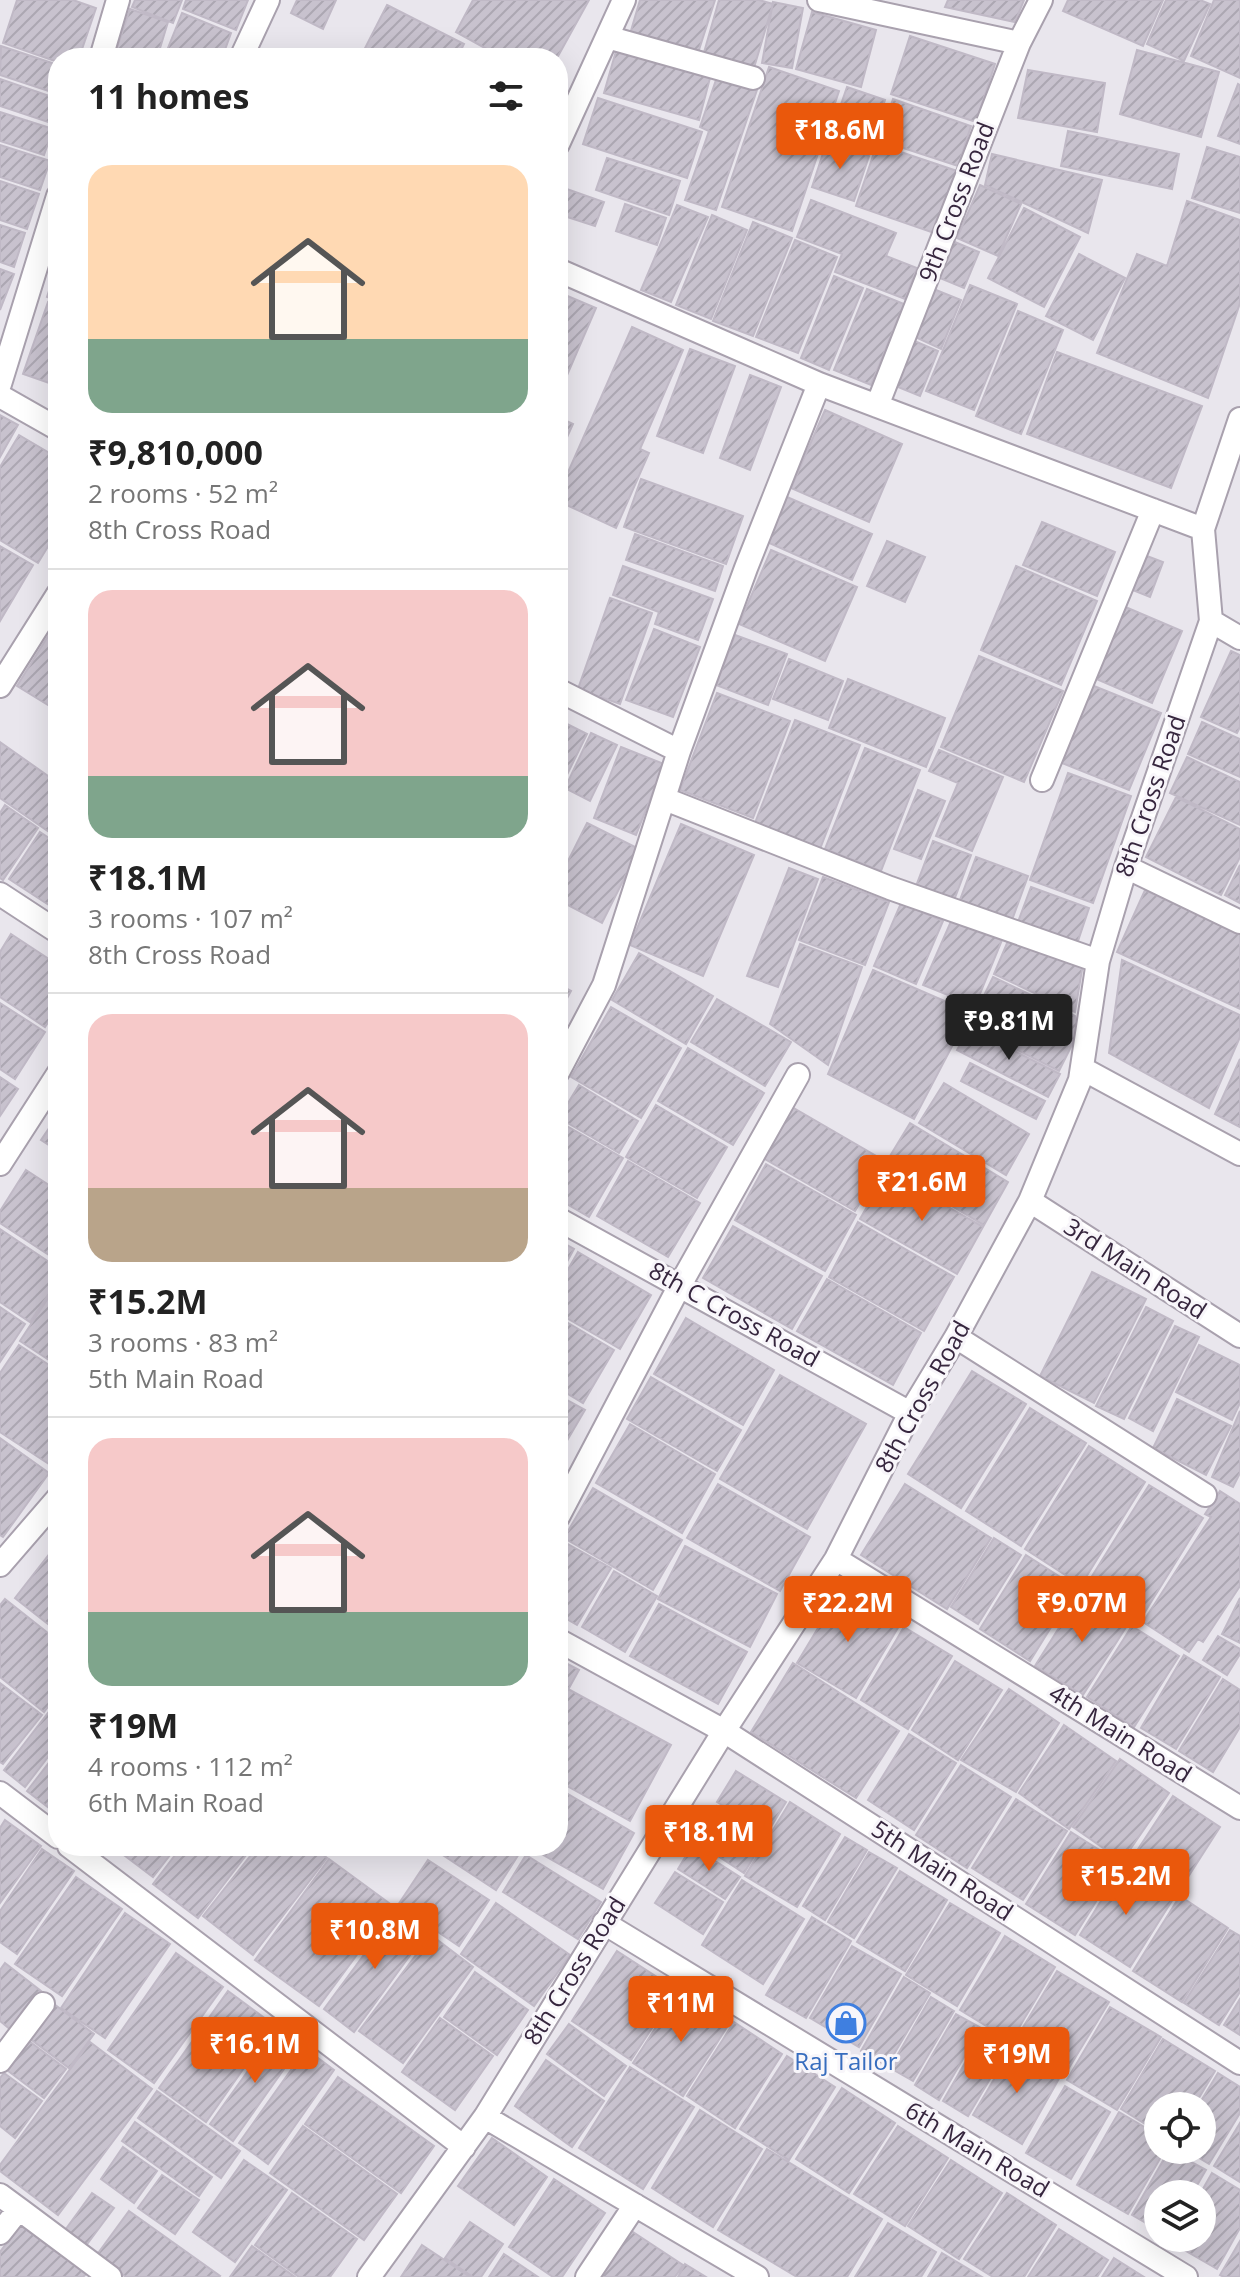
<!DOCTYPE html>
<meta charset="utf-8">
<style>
:root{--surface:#fff;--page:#f6f6f6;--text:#222;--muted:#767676;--line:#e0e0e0;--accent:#ea580c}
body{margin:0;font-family:"Open Sans",sans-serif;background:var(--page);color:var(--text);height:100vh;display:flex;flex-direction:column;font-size:30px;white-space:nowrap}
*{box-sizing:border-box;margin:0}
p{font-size:26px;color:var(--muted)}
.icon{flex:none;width:44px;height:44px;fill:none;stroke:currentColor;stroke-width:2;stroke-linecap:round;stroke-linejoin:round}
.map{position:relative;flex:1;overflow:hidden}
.side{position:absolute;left:48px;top:48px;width:520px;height:1808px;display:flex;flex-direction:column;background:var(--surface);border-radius:32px;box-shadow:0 8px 32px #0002}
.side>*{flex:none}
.fabs{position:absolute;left:1144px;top:2092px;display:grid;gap:16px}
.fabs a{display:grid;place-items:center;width:72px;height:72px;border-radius:50%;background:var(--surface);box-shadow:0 8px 32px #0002;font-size:40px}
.price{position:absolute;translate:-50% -68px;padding:0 18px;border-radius:8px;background:var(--accent);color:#fff;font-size:26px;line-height:52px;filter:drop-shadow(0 2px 4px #0008)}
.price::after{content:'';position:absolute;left:50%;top:48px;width:24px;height:18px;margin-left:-12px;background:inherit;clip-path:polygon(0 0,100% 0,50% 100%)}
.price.selected{background:#222;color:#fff}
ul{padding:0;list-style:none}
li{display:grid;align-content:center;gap:16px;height:424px;padding:0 40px}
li+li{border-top:2px solid var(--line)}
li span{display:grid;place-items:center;height:248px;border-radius:24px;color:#555}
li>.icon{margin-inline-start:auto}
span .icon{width:144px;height:144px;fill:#fffc;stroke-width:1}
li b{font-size:34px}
h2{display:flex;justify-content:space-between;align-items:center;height:96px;padding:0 40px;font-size:34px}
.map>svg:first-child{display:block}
.building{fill:url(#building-hatch);stroke:#c0b9c6;stroke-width:2}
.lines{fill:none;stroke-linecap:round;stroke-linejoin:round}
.minor-casing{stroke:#a9a1ae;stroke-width:26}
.minor{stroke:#fff;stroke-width:22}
.labels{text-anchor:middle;stroke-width:6;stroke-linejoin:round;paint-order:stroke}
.street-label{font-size:24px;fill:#36263e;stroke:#f8f6fa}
.shop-label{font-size:24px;fill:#366cbe;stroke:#f8f6fa}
</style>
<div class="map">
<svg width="1240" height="2277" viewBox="0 0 1240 2277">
<defs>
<pattern id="building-hatch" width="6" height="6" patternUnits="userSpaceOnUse" patternTransform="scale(2)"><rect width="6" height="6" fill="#c8c2ce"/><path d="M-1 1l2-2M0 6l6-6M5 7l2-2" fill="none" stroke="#aca7b2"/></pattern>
</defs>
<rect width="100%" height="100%" fill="#e9e6ed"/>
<path class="building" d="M17 0H73L96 8 79 58H58V62L3 43Z
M135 0H182L173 23 132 7Z
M186 0H248L236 30 183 9Z
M297 0H336L323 29 291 13Z
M473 0H589L557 58H503L456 32Z
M640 0H715L697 56 630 34Z
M719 0H759L773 4 753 71 703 56Z
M948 0H1024L1015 22 945 7Z
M1068 0H1163L1143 46 1063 11Z
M1166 0H1200L1210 4 1184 61 1147 44Z
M1214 0H1240V78L1191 56Z
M773 2 803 8 792 68 762 63Z
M387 5 464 44 457 58H360Z
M130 9 168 22 157 58H128L115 54Z
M812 12 876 30 861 87 796 69Z
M182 13 231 33 222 58H164Z
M910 36 995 64 976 122 891 94Z
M1 46 58 65V94L0 75Z
M1137 50 1219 72 1201 137 1120 114Z
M616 51 710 78 699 120 604 93Z
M769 67 839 91 792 231 722 207Z
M1028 70 1105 83 1097 132 1018 118Z
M717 77 757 90 716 210 685 200 709 131 700 127Z
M0 79 58 99 57 125 0 106Z
M1238 84 1240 85V144L1218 136Z
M847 87 885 100 868 152 829 139Z
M598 98 702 132 687 178 583 144Z
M893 99 971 126 958 166 879 140Z
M0 112 53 129 44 155 0 141Z
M1068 131 1179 154 1172 189 1061 166Z
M827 141 869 156 854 201 812 187Z
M877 144 957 171 937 234 856 206Z
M0 145 50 161 40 190 0 177Z
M1207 147 1240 157V213L1192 198Z
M992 154 1102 180 1088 233 985 185Z
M607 158 680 181 669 215 596 190Z
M0 181 39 194 27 229 0 220Z
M980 185 1021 204 998 256 957 238Z
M561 187 604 202 595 226 558 214Z
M811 200 896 233 886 256 917 268 905 299 835 272 842 254 797 237Z
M1187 201 1240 220V303L1208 398 1097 353 1137 254 1167 266Z
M625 204 666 218 657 245 616 231Z
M677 205 708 217 671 302 641 290Z
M1024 208 1080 237 1044 307 988 278Z
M712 215 747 230 711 319 676 305Z
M753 222 792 238 753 336 713 321Z
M0 225 25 233 14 267 0 262Z
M795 240 837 257 798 353 756 337Z
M950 240 979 252 964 288 935 276Z
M1079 254 1125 278 1093 340 1046 316Z
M58 264V301L47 297Z
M0 269 14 274 0 310Z
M834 276 863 288 829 370 801 358Z
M970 285 1017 304 974 410 926 391Z
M931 288 961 300 941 349 911 335Z
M867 289 904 304 871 385 834 370Z
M558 292 596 308 562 387 558 385Z
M48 302 58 306V386L23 374Z
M1018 311 1063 330 1021 434 976 416Z
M632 327 683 350 640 449 649 453 616 528 558 501V495Z
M912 340 938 351 920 396 893 385Z
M690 349 735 366 703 453 657 436Z
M1057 352 1202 406 1171 488 1027 434Z
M750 375 781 387 750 470 720 458Z
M825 410 902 444 869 522 791 488Z
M0 415 18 425 0 457Z
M558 417 573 424 558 457Z
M19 435 58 458V530L38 563 0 540V467Z
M641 479 743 516 726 564 624 527Z
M787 497 872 534 852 580 767 542Z
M1042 522 1115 552 1097 596 1023 565Z
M635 534 723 566 715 591 626 560Z
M887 541 925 557 905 602 867 586Z
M0 546 33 565 0 621Z
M771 550 857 587 825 661 739 624Z
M1139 553 1163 562 1150 597 1125 587Z
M623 566 713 599 698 640 655 624 659 612 613 595Z
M1016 566 1097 601 1061 685 981 650Z
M610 598 652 613 620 704 578 689Z
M1123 606 1182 631 1152 703 1094 678Z
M58 620V707L56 710 17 686Z
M654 629 700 647 673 717 626 700Z
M735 635 787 654 768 705 716 685Z
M1231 651 1240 655V727L1237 733 1201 717Z
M979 656 1063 691 1024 782 941 747Z
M789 659 843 681 828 720 773 699Z
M848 679 945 718 926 767 829 728Z
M1089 684 1161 713 1129 790 1057 761Z
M717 693 790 721 753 818 680 790Z
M795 720 860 745 820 849 755 823Z
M561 721 587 734 558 793V726Z
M1202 722 1240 739V777L1188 754Z
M591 733 617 745 590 801 565 788Z
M0 742 58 783V838L0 798Z
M621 747 664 764 636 835 594 818Z
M865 748 920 770 881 871 825 849Z
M939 750 1003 777 972 851 936 836 958 783 929 771Z
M1187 757 1240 782V825L1170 793Z
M1068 773 1131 796 1093 903 1030 880Z
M918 790 945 801 921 859 894 849Z
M1176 797 1240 829V857L1221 895 1146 857Z
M5 805 38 828 3 880 0 878V813Z
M587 823 639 849 602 923 558 900V881Z
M681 824 754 855 703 976 630 945Z
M40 832 58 844V911L9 879Z
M933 841 971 855 953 903 915 889Z
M976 857 1028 876 1012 920 960 900Z
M1240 865V903L1225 895Z
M789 868 818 879 778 987 747 976Z
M823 877 889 902 865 965 799 940Z
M1031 887 1089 908 1077 944 1018 922Z
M1145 890 1240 934V1009L1117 952Z
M901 903 943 921 916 984 874 966Z
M952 919 1002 940 975 1006 923 985Z
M11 934 58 965V1007L45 1027 0 997V952Z
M1010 936 1083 964 1075 1012 994 974Z
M800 944 862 967 828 1065 770 1024Z
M639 953 713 996 686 1044 612 1000Z
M1122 960 1240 1015V1037L1209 1108 1109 1053Z
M873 970 970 1012 914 1119 828 1074Z
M993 977 1075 1016 1079 1031 1059 1071 969 1026Z
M558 984 571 991 558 1015Z
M717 999 791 1042 765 1086 691 1042Z
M0 1003 45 1032 15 1079 0 1069Z
M611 1007 681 1048 641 1118 571 1077Z
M969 1028 1060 1074 1048 1097 957 1050Z
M688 1048 764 1093 733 1145 658 1101Z
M1240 1059V1127L1215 1114Z
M970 1063 1045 1101 1036 1119 961 1081Z
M0 1077 18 1089 0 1116Z
M944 1083 1029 1134 1006 1175 919 1123Z
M579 1085 638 1121 619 1153 559 1118Z
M656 1105 727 1147 697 1198 626 1157Z
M792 1107 885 1161 855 1211 763 1158Z
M58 1115V1151L41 1140Z
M558 1121 623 1158 589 1217 558 1199Z
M910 1123 1008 1182 984 1225 884 1166Z
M628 1161 700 1203 668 1257 597 1216Z
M766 1164 856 1215 825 1271 735 1220Z
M26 1170 58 1191V1261L0 1223V1211Z
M887 1172 983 1227 957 1274 860 1219Z
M858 1222 954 1277 924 1331 829 1277Z
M733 1226 822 1276 792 1329 703 1278Z
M0 1229 58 1268V1280L30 1322 0 1302Z
M558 1240 574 1249 558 1278Z
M578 1252 651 1295 620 1349 558 1313V1287Z
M1092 1272 1146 1299 1094 1403 1040 1376Z
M827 1279 921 1333 893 1385 797 1331Z
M58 1283V1366L20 1341Z
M0 1307 25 1324 0 1362Z
M1146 1307 1173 1321 1124 1419 1096 1406Z
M558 1317 614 1350 583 1403 558 1388Z
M686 1318 774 1370 743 1425 654 1374Z
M1175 1326 1199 1337 1153 1431 1129 1418Z
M19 1345 58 1371V1470L0 1432V1373Z
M1199 1345 1240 1365V1403L1232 1420 1176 1392Z
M972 1371 1026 1404 961 1508 908 1474Z
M780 1375 866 1424 807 1529 720 1479Z
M651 1377 741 1430 717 1471 627 1419Z
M558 1395 585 1410 558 1456Z
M1177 1399 1231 1426 1206 1475 1153 1448Z
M1030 1408 1086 1443 1021 1546 966 1511Z
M1240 1411V1473L1233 1487 1212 1477Z
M630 1424 715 1474 682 1533 596 1483Z
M0 1438 49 1473 3 1537 0 1535Z
M1089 1446 1145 1482 1081 1585 1025 1549Z
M718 1484 810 1537 780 1591 687 1538Z
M905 1484 991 1538 947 1609 861 1555Z
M1149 1485 1203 1518 1138 1623 1084 1589Z
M593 1488 682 1540 653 1590 564 1538Z
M1220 1491 1240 1504V1586L1203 1642 1198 1639 1189 1652 1143 1622 1211 1517 1205 1514Z
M994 1538 1021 1555 978 1624 951 1607Z
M58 1543V1632L15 1598Z
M566 1543 611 1568 577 1625 558 1614V1557Z
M685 1546 777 1594 750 1647 658 1599Z
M1026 1555 1076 1587 1030 1661 980 1629Z
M614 1571 657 1596 625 1652 582 1627Z
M841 1590 899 1626 856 1698 797 1663Z
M1081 1593 1128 1624 1083 1695 1035 1666Z
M1240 1598V1643L1222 1634Z
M5 1599 58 1641V1693L44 1712 0 1677V1605Z
M659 1604 747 1652 718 1704 630 1656Z
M1132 1626 1179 1656 1134 1727 1087 1697Z
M904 1627 952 1656 908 1729 861 1700Z
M1218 1636 1240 1649V1654L1227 1675 1203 1660Z
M1184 1655 1220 1677 1176 1749 1141 1728Z
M558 1659 579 1670 558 1708Z
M955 1661 1002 1690 958 1760 912 1730Z
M793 1663 899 1731 856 1798 751 1732Z
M1223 1679 1240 1690V1727L1213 1772 1179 1751Z
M0 1683 42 1715 3 1764 0 1762Z
M568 1689 671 1745 630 1821 558 1781V1708Z
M1009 1689 1059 1723 1016 1792 961 1760Z
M58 1700V1744L25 1787 4 1770Z
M1064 1725 1116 1761 1069 1829 1019 1793Z
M909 1734 956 1763 914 1830 868 1800Z
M58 1751V1804L53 1811 27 1791Z
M1120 1759 1169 1793 1122 1861 1073 1827Z
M961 1765 1011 1797 967 1868 916 1835Z
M736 1771 786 1802 767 1833 717 1802Z
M563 1791 634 1833 603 1889 531 1848 558 1846V1800Z
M1173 1796 1220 1827 1177 1894 1129 1863Z
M1016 1799 1067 1831 1023 1900 972 1868Z
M790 1802 840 1834 797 1907 745 1876Z
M717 1806 766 1837 744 1873 695 1841Z
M5 1820 41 1846 0 1903V1828Z
M1071 1832 1120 1863 1075 1935 1026 1904Z
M845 1837 867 1850 825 1920 803 1906Z
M112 1846H177L153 1877Z
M182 1846H253L198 1918 153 1884Z
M258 1846H313L327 1858 253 1955 203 1916Z
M429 1846H524L496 1890Z
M692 1846 740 1877 725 1899 678 1869Z
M42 1849 74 1871 17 1954 0 1942V1911Z
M869 1852 897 1868 854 1938 828 1922Z
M526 1855 601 1902 578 1939 503 1892Z
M329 1859 393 1906 319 2006 255 1960Z
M428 1860 489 1900 459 1946 398 1905Z
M1122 1867 1173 1899 1130 1967 1080 1935Z
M900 1871 947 1900 905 1971 857 1942Z
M675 1872 723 1902 703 1934 655 1903Z
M76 1877 122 1909 62 1996 15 1964Z
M742 1880 804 1919 763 1984 702 1945Z
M1180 1896 1228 1928 1182 2002 1133 1971Z
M496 1903 570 1955 534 2006 461 1954Z
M950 1903 1000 1933 957 2006 906 1975Z
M397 1910 427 1932 354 2032 324 2009Z
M125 1913 170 1944 105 2038 61 2008Z
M812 1917 851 1941 806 2018 766 1995Z
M1230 1930 1240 1936V1992L1219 2025 1184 2003Z
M431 1935 473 1967 403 2063 359 2031Z
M1005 1936 1055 1967 1011 2041 960 2010Z
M852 1946 901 1974 859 2047 810 2018Z
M617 1951 677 1990 631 2060 572 2021Z
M176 1953 223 1987 154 2083 108 2050Z
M5 1963 41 1991 11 2030 0 2021V1970Z
M1057 1971 1109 2002 1067 2071 1016 2039Z
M475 1972 528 2010 497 2055 444 2017Z
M904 1977 930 1993 887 2066 861 2051Z
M228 1991 274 2025 206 2122 159 2088Z
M679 1991 729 2024 683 2096 633 2063Z
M931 1997 954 2011 913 2081 890 2068Z
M1240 1999V2035L1224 2025Z
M54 2004 94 2034 69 2068 29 2038Z
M1110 2007 1161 2037 1117 2110 1067 2080Z
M956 2014 981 2028 939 2100 915 2085Z
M440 2018 493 2056 455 2110 402 2072Z
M734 2022 782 2054 735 2128 687 2096Z
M569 2024 626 2066 604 2096 547 2054Z
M278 2029 301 2045 233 2141 210 2124Z
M984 2030 1010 2045 968 2116 943 2101Z
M1163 2039 1215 2071 1194 2106H1158V2132L1121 2109Z
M29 2041 66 2069 44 2098 7 2070Z
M90 2042 152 2089 58 2215 0 2171V2165Z
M1013 2047 1061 2075 1022 2144 973 2115Z
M306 2049 334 2070 268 2164 239 2143Z
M787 2056 835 2087 789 2160 740 2129Z
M546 2060 604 2101 572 2147 515 2106Z
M630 2067 694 2107 643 2189 579 2148Z
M4 2073 42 2101 15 2138 0 2126V2078Z
M1218 2073 1240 2087V2113L1209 2164 1186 2150H1202V2106H1198Z
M338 2077 434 2146 401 2193 305 2124Z
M1065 2086 1110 2112 1071 2179 1026 2153Z
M842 2088 895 2123 849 2193 796 2159Z
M157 2091 240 2151 221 2178 138 2118Z
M700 2110 762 2149 713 2227 652 2188Z
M1119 2112 1158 2135V2150H1165L1128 2214 1077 2185Z
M135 2122 212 2177 199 2196 122 2141Z
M1240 2123V2182L1214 2166Z
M303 2126 397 2194 364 2240 270 2173Z
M898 2126 948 2158 905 2226 854 2194Z
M492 2138 547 2177 514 2225 458 2186Z
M123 2147 157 2171 134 2203 101 2179Z
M767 2149 882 2219 847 2277H797L718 2230Z
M1169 2150 1206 2170 1192 2194H1158V2230L1132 2215Z
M244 2160 287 2190 235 2262 193 2232Z
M951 2160 1002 2193 959 2259 908 2226Z
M1212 2173 1240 2190V2228L1217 2269 1172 2243 1175 2238H1202L1200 2194Z
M162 2175 199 2200 175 2234 138 2208Z
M554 2179 605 2213 562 2277H553L509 2247Z
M92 2193 114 2208 85 2247 63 2233Z
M292 2193 357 2239 330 2277H299L255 2245Z
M1007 2193 1056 2225 1024 2277H993L964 2259Z
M129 2211 220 2276 219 2277H126L96 2256Z
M470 2222 503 2244 481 2277H473L445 2258Z
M888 2223 936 2252 921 2277H855Z
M20 2225 86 2274 83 2277H0V2252Z
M1059 2229 1108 2260 1097 2277H1028Z
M630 2230 683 2265 675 2277H599Z
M1240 2241V2277H1224L1220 2275Z
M422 2245 470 2277H401Z
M252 2246 295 2277H230Z
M942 2253 982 2277H928Z
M504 2254 538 2277H489Z
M1114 2258 1144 2277H1102Z
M685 2264 706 2277H678Z"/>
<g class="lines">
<g class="minor-casing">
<path id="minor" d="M819 0 1019 43
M607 37 753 78
M101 58 118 0
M241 58 268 0
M558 144 624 0
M558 270 819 384 746 568 679 751 604 985 558 1072
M0 384 58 196
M819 384 1203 529
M0 396 58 429
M877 406 1019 43 1041 0
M1211 621 1240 638
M0 686 58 594
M558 690 679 751
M1042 780 1153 510
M665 799 890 888 1098 961
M1126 867 1240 922
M0 894 58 932
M1083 1069 1240 1154
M0 1164 58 1074
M1030 1201 1240 1336
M558 1219 910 1413
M956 1337 1205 1495
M558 1517 680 1285 798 1075
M836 1559 1240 1808
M0 1565 58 1498
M558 1640 724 1731 1240 2063
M0 1793 58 1837
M69 1846 464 2147
M604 1923 1186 2277
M0 2061 43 2004
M485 2117 757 2277
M0 2195 19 2209
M0 2233 19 2209 110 2277
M369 2277 485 2117 724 1731 836 1559 910 1413 956 1337 1030 1201 1080 1080 1098 961 1126 867 1211 621 1203 529 1240 419
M587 2277 635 2205"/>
</g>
<use href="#minor" class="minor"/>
</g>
<defs>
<g id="shop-ring" transform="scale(2)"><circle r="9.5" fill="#f8f6fa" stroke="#3f7fe0" stroke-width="1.5"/><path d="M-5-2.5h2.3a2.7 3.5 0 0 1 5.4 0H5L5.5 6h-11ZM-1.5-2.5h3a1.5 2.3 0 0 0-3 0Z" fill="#3f7fe0"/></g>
</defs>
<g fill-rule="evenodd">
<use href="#shop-ring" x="846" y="2023"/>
</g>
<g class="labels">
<g class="street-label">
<text transform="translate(957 202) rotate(-69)" y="8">9th Cross Road</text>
<text transform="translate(1151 796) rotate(-71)" y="8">8th Cross Road</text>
<text transform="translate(1135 1269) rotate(33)" y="8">3rd Main Road</text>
<text transform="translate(734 1315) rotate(29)" y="8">8th C Cross Road</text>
<text transform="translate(923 1397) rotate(-61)" y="8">8th Cross Road</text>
<text transform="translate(1120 1734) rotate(32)" y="8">4th Main Road</text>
<text transform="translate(942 1871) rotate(33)" y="8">5th Main Road</text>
<text transform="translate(575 1971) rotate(-58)" y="8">8th Cross Road</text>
<text transform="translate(977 2150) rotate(31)" y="8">6th Main Road</text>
</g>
<g class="shop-label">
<text x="846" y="2070">Raj Tailor</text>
</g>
</g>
</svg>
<div class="fabs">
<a><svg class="icon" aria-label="locate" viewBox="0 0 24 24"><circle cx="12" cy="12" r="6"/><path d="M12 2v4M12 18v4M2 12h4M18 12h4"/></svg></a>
<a><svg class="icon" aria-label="layers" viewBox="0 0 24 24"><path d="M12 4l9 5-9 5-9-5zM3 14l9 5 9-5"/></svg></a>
</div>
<b class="price" style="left:840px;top:171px">₹18.6M</b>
<b class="price selected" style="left:1009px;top:1062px">₹9.81M</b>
<b class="price" style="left:922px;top:1223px">₹21.6M</b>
<b class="price" style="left:848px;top:1644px">₹22.2M</b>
<b class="price" style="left:1082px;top:1644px">₹9.07M</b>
<b class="price" style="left:709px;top:1873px">₹18.1M</b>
<b class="price" style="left:1126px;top:1917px">₹15.2M</b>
<b class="price" style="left:375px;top:1971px">₹10.8M</b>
<b class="price" style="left:681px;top:2044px">₹11M</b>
<b class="price" style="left:255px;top:2085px">₹16.1M</b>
<b class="price" style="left:1017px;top:2095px">₹19M</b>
<section class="side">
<h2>11 homes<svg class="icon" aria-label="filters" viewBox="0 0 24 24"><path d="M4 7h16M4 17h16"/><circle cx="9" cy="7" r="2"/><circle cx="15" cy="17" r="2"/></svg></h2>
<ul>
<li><span style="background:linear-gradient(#ffd9b3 70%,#7fa58c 0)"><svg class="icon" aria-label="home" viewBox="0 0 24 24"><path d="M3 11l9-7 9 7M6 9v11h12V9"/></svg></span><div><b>₹9,810,000</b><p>2 rooms · 52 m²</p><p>8th Cross Road</p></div></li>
<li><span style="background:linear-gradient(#f6c9c9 75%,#7fa58c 0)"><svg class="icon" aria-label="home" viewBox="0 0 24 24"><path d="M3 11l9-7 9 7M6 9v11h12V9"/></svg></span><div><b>₹18.1M</b><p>3 rooms · 107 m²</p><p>8th Cross Road</p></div></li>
<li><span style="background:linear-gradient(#f6c9c9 70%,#b9a48a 0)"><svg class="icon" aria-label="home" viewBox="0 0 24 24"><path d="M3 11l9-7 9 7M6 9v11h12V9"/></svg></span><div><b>₹15.2M</b><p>3 rooms · 83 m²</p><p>5th Main Road</p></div></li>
<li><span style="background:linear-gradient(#f6c9c9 70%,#7fa58c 0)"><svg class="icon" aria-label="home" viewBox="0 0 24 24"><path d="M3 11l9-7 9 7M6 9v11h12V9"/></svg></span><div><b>₹19M</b><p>4 rooms · 112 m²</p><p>6th Main Road</p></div></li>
</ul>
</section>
</div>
